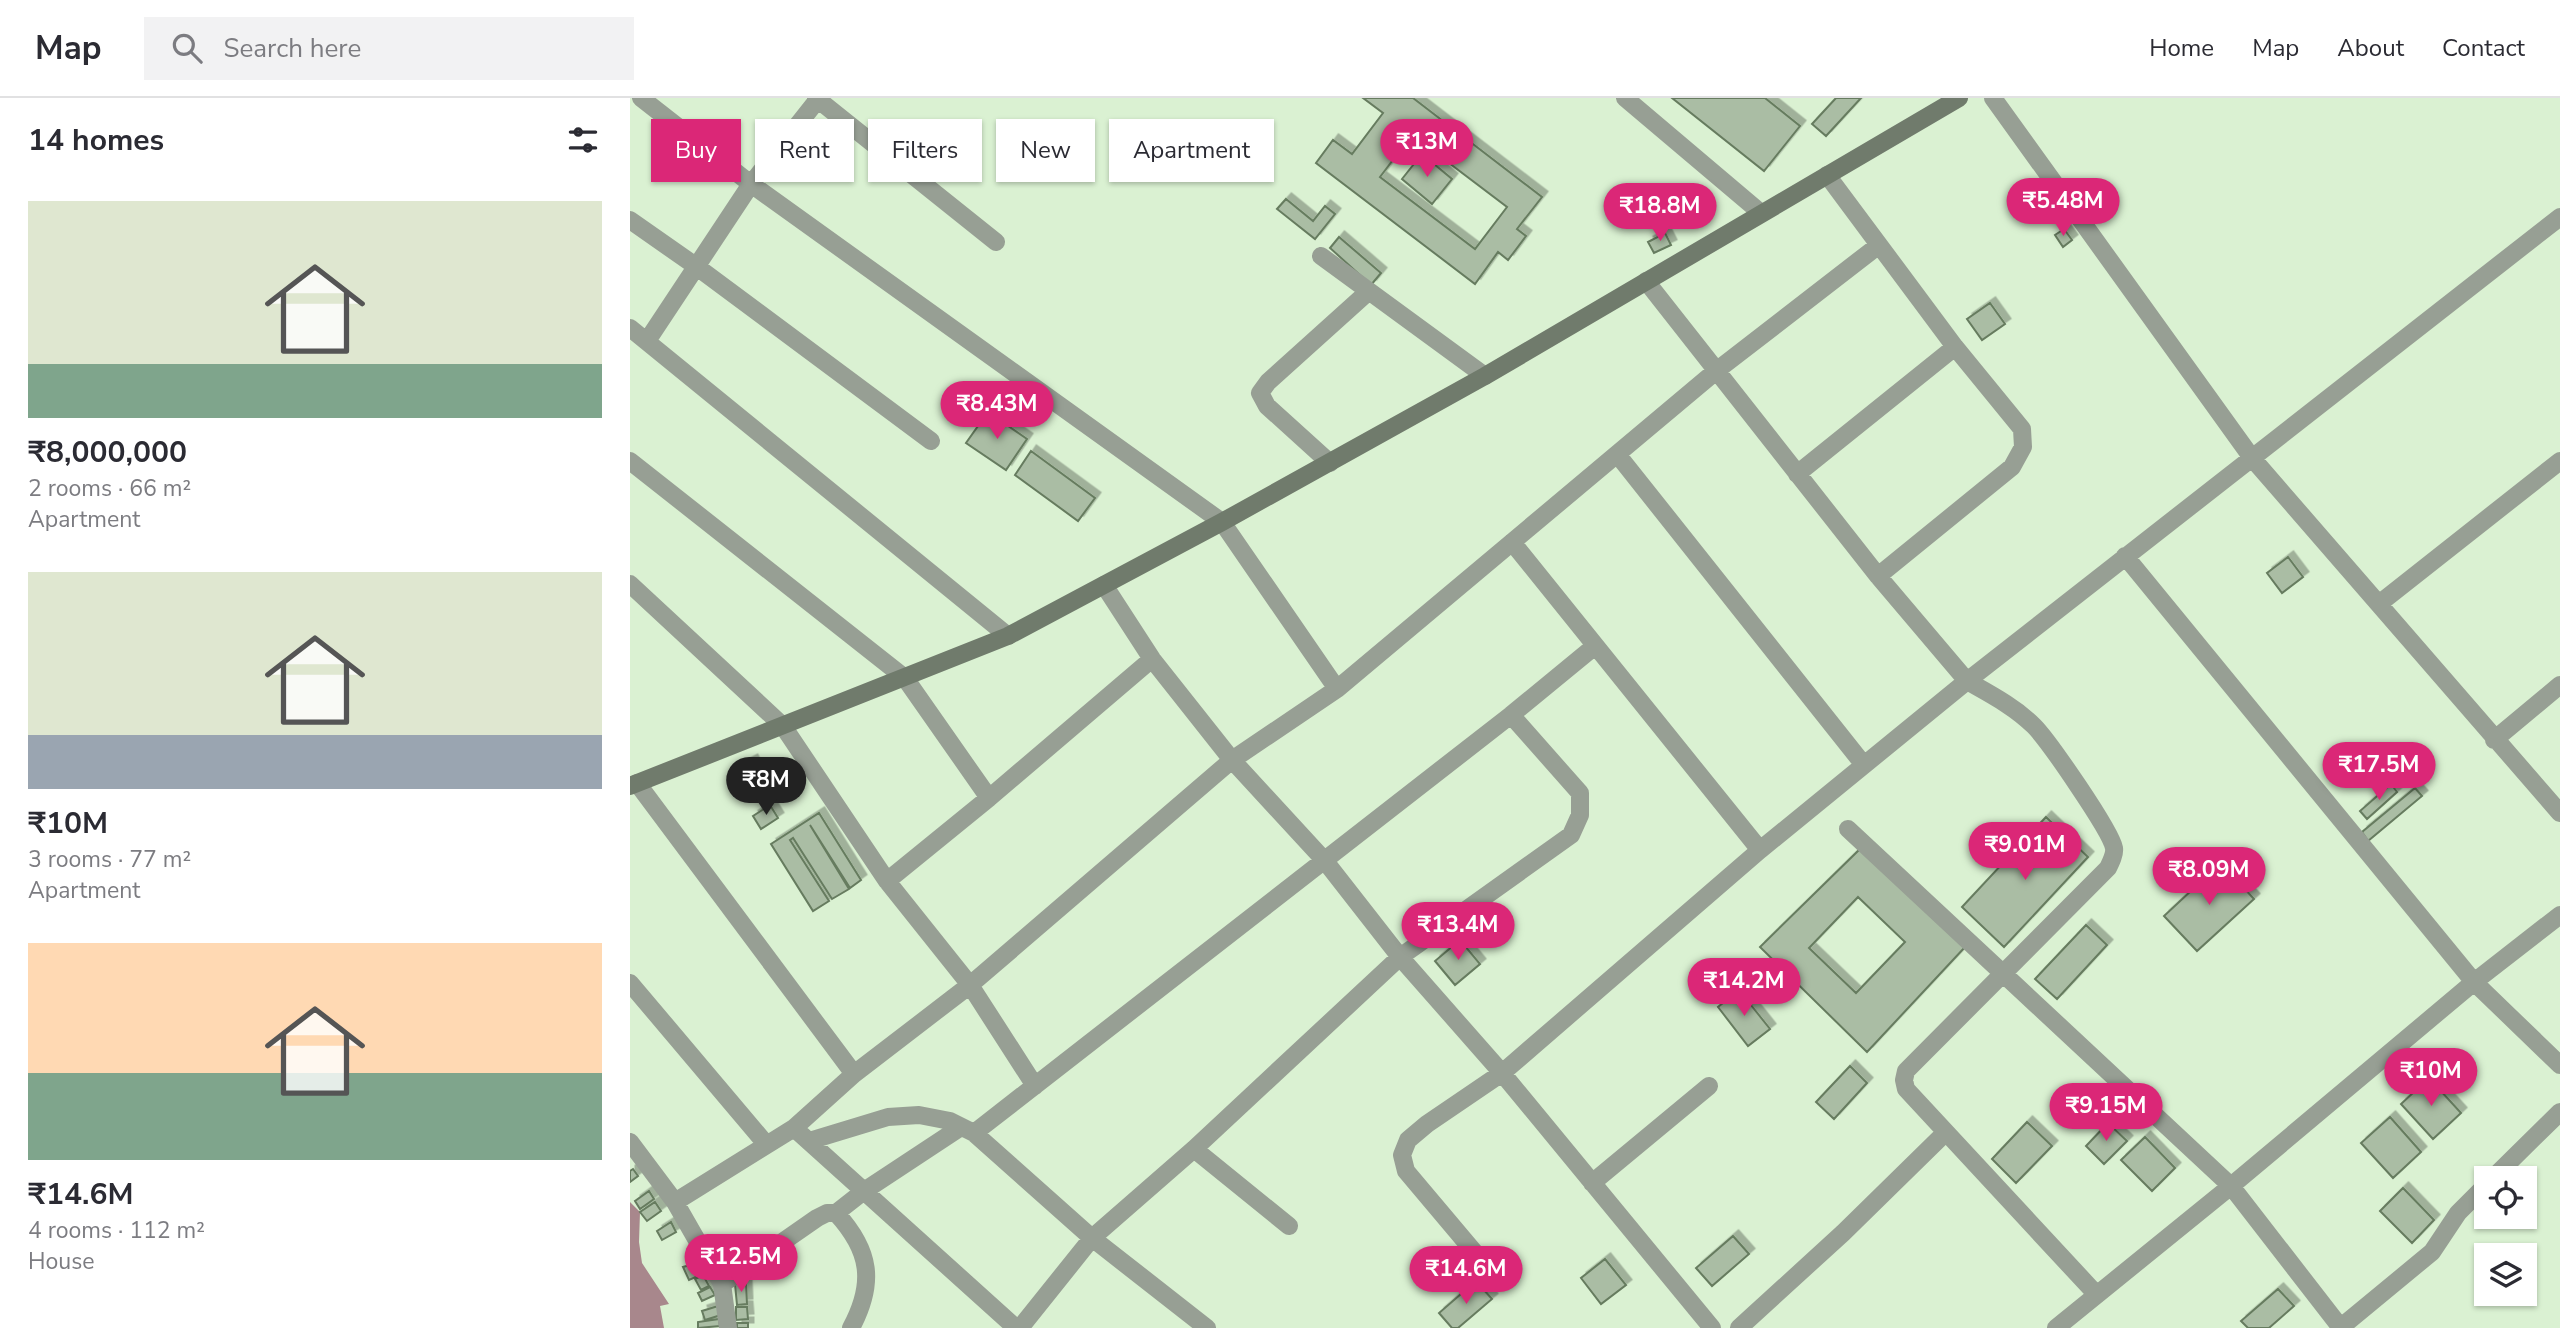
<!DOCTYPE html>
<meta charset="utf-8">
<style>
:root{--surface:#fff;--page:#f2f2f3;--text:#2b2b33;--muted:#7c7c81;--line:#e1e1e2;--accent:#db2777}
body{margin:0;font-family:"Nunito Sans",sans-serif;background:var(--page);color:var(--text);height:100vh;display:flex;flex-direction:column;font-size:26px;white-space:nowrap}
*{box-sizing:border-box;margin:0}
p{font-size:23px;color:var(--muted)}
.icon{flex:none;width:38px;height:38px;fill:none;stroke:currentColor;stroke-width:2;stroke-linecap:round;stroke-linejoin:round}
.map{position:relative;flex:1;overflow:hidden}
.sheet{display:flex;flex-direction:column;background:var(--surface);width:630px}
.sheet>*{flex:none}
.top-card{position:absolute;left:21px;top:21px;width:665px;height:63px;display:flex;gap:14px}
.controls{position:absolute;left:1844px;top:1068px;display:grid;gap:14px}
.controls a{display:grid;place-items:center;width:63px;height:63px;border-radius:0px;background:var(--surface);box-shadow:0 2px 5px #0004;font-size:35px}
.price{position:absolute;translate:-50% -60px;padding:0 16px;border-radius:24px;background:var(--accent);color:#fff;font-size:23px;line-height:46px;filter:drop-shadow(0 2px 4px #0008)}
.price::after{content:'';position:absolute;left:50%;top:42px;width:21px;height:16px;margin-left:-10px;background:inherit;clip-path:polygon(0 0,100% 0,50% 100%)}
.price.on{background:#222;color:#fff}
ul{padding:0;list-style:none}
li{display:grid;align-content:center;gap:14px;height:371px;padding:0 28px}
li span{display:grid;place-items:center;height:217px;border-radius:0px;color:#555}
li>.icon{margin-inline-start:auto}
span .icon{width:126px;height:126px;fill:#fffc;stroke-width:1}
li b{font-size:30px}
h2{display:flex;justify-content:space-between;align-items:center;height:84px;padding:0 28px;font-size:30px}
.chip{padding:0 24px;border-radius:0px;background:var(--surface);box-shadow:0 2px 5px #0004;font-size:24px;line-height:63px}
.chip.on{background:var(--accent);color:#fff}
header{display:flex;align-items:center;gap:42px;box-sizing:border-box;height:98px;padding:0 35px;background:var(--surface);border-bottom:2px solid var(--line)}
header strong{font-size:33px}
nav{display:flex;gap:38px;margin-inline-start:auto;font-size:24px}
.search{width:490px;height:63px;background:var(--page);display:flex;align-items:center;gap:18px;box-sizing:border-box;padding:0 24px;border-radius:0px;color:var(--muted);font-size:26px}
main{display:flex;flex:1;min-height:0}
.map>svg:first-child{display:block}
.water{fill:#a8878c}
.building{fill:#aabda4;stroke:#667b5f;stroke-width:2;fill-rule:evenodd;filter:url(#shadow)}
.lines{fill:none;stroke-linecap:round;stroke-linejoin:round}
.street{stroke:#979f94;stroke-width:18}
.secondary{stroke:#707b6c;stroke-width:18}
</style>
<header>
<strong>Map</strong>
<div class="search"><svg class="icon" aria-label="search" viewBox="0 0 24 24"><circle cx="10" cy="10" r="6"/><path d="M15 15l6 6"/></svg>Search here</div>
<nav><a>Home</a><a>Map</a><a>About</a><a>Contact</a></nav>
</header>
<main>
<section class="sheet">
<h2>14 homes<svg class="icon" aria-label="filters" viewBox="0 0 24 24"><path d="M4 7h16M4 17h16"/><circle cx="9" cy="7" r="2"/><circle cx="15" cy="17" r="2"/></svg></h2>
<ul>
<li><span style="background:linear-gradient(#dfe7d0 75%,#7fa58c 0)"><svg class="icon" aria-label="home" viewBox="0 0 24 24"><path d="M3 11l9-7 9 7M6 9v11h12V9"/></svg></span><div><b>₹8,000,000</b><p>2 rooms · 66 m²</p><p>Apartment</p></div></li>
<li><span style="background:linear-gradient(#dfe7d0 75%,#9aa5b1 0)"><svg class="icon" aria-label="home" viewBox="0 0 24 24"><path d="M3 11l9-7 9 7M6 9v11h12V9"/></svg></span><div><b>₹10M</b><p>3 rooms · 77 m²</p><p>Apartment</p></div></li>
<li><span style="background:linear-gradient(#ffd9b3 60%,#7fa58c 0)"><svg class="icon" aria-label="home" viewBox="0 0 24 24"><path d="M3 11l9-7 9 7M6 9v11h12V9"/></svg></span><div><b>₹14.6M</b><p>4 rooms · 112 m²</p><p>House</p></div></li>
</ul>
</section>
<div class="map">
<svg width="1930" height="1230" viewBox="0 0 1930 1230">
<defs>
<filter id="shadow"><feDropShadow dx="5.5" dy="-5.5" stdDeviation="0" flood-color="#0004"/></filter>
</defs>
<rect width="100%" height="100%" fill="#daf1d2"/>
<path class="water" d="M0 1104 10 1114 9 1144 12 1165 39 1206 30 1208 34 1230H0Z"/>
<path class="building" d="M733 0H783L912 99 887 131 896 138 878 162 868 154 845 186 686 65 703 42 722 56 753 15ZM782 37 877 109 845 151 750 79Z
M1042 0H1135L1170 28 1134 73Z
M1206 0H1231L1196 38 1182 26Z
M792 56 822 81 802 106 772 81Z
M656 101 683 123 695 108 705 116 685 141 647 111Z
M1434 131 1442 142 1433 149 1425 137Z
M1035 135 1041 147 1024 155 1018 144Z
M709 139 751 175 741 187 700 150Z
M1360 205 1375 226 1352 242 1337 221Z
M358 314 397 341 376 372 336 345Z
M401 353 465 400 448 423 385 377Z
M1658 459 1673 479 1652 495 1637 475Z
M122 662 132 682 136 680 141 688 126 695 125 693 122 694 109 669Z
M1761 686 1767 694 1737 721 1730 713Z
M1785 690 1792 698 1738 743 1732 734Z
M140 707 148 720 131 731 123 718Z
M189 715 231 782 220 790 180 727 219 791 202 801 163 740 160 742 199 803 183 813 141 746Z
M1416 719 1458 759 1374 849 1332 809Z
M1231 750 1336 848 1237 954 1130 849ZM1228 799 1275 844 1226 895 1179 850Z
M1591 765 1624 801 1567 853 1534 818Z
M1456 827 1477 847 1427 901 1405 881Z
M830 842 850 866 825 887 805 863Z
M1109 892 1140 931 1118 948 1088 909Z
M1220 968 1237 985 1204 1021 1186 1004Z
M1799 980 1831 1015 1803 1041 1771 1006Z
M1760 1019 1791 1054 1763 1080 1731 1045Z
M1397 1024 1422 1048 1386 1085 1362 1061Z
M1478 1025 1497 1043 1474 1066 1456 1048Z
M1515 1039 1545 1070 1522 1093 1491 1062Z
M3 1071 8 1078 0 1084V1073Z
M1773 1090 1804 1122 1782 1145 1750 1113Z
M19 1093 24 1101 10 1111 5 1103Z
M25 1104 31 1113 17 1123 10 1114Z
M41 1124 46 1134 32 1142 27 1133Z
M1103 1138 1119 1156 1082 1188 1066 1170Z
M975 1161 996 1187 971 1206 951 1180Z
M70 1165 75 1175 59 1182 53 1169 60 1167 61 1170Z
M73 1177 79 1188 71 1192 65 1181Z
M846 1183 862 1201 828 1230H822L809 1215Z
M116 1185 117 1206 107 1207 105 1186Z
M80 1189 85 1197 72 1203 68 1195Z
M1648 1191 1664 1208 1639 1230H1618L1611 1223Z
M88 1208 91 1217 75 1222 72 1213Z
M106 1209H117L118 1221 106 1222Z
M89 1221 90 1228 68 1230V1224Z
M107 1225H118V1230H107Z"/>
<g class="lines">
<path class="street" d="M11 0 121 86 592 424 707 591
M186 0 366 144
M995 0 1131 115
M1363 0 1622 360 1930 715
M1197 77 1325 249 1392 331 1393 349 1382 369 1248 478
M0 122 67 169 301 343
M691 158 855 278
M0 230 378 538
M17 243 121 86 189 0
M987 356 1234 667
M0 363 275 580 359 700
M700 365 637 308 630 295 638 284 739 193
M1167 376 1325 249
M882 444 1130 752
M1495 458 1844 884 1930 967
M0 486 153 628 257 783 340 887 224 976
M474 487 522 561 602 662 695 763 770 859 872 975 1082 1230
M1750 505 1930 363
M1864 642 1930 587
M7 685 224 976 164 1030 386 1230
M1218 731 1601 1088 1711 1230
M257 783 359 700 522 561
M0 885 136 1046
M405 988 340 887 602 662 707 591 1086 273 1249 147
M344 1035 881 617 965 548
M179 1043 258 1019 289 1017 320 1023 344 1035 462 1140 577 1230
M0 1044 45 1104 92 1186 98 1230
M564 1051 659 1128
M1863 1080 1930 1014
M962 1085 1079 988
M45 1104 164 1030
M206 1115 234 1093 331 1029
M867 1181 776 1073 772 1057 778 1042 797 1026 872 975 1130 752 1337 583 1248 478 1016 183
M92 1186 187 1120 197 1115H206C241 1153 245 1185 221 1230
M1467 1197 1276 991 1274 982 1276 973 1478 770C1481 764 1485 756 1484 750 1481 733 1418 642 1404 628 1385 609 1360 596 1337 583L1930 119
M390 1230 462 1140 564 1051 770 859 941 737 950 717V695L881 617
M1109 1230 1213 1135 1315 1035
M1426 1230 1601 1088 1844 884 1930 817
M1710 1230 1802 1154 1828 1115 1857 1086"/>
<path class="secondary" d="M0 688 378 538 592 424 855 278 1329 0"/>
</g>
</svg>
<div class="controls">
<a><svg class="icon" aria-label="locate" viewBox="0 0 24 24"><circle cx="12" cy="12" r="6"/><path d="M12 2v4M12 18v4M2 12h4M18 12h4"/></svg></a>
<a><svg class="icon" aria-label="layers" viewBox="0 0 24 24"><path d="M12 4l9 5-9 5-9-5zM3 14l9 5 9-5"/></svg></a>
</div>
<b class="price" style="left:797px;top:81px">₹13M</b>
<b class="price" style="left:1433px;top:140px">₹5.48M</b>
<b class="price" style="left:1030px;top:145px">₹18.8M</b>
<b class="price" style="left:367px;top:343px">₹8.43M</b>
<b class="price" style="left:1749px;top:704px">₹17.5M</b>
<b class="price on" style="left:136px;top:719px">₹8M</b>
<b class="price" style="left:1395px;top:784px">₹9.01M</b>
<b class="price" style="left:1579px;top:809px">₹8.09M</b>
<b class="price" style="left:828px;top:864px">₹13.4M</b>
<b class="price" style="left:1114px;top:920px">₹14.2M</b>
<b class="price" style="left:1801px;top:1010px">₹10M</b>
<b class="price" style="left:1476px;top:1045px">₹9.15M</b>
<b class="price" style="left:111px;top:1196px">₹12.5M</b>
<b class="price" style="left:836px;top:1208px">₹14.6M</b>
<div class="top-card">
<a class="chip on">Buy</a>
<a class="chip">Rent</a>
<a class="chip">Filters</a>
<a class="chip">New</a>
<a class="chip">Apartment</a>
</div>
</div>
</main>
